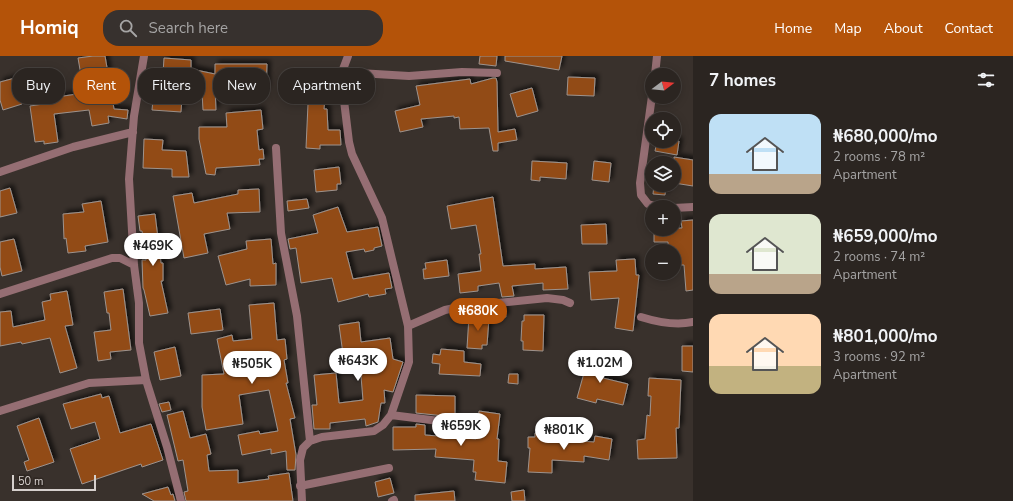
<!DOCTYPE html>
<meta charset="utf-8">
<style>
:root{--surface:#2b2521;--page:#37312e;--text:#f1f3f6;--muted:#a6a5a5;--line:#47423f;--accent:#b45309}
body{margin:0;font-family:"Nunito Sans",sans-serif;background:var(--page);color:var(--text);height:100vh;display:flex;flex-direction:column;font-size:15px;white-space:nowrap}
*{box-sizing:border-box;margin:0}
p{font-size:13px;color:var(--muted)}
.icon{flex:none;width:22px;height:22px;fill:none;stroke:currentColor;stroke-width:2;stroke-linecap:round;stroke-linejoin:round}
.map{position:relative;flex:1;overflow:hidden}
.sheet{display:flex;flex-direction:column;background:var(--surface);width:320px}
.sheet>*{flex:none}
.hud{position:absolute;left:12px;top:12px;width:380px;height:36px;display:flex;gap:8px}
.needle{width:26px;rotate:74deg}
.controls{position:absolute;left:645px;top:12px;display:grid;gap:8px}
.controls a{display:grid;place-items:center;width:36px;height:36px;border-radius:50%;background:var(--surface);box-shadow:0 2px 10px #0003,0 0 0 1px var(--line);font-size:20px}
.scale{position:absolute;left:12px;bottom:10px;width:84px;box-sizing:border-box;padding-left:4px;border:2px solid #d6d0cd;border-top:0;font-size:11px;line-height:14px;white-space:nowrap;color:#d6d0cd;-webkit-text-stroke:3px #2f2722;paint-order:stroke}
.price{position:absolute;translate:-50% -34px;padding:0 9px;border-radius:14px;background:#fff;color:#222;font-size:13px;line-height:26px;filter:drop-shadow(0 1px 2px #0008)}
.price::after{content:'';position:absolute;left:50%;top:24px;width:12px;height:9px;margin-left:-6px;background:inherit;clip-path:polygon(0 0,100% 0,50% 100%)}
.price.current{background:var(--accent);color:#fff}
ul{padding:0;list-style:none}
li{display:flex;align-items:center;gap:12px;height:100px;padding:0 16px}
li span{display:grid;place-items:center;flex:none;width:112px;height:80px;border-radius:12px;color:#555}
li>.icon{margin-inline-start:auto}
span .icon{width:48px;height:48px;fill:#fffc;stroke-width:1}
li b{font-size:17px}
h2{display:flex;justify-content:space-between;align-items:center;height:48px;padding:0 16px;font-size:17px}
.chip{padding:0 14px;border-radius:16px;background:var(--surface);box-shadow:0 2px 10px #0003,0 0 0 1px var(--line);font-size:14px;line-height:36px}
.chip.current{background:var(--accent);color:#fff}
header{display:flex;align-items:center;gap:24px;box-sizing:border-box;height:56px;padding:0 20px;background:var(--accent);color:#fff}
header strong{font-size:19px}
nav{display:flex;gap:22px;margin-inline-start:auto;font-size:14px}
.search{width:280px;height:36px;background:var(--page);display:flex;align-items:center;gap:10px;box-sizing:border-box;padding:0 14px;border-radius:16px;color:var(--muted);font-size:15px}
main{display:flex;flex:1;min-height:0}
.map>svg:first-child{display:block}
.building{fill:#924b18;stroke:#9d938d;filter:url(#shadow)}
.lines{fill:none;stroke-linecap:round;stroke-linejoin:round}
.minor{stroke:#956e73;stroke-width:8}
</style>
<header>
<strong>Homiq</strong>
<div class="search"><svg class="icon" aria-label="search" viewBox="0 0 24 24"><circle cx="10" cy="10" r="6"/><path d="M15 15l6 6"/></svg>Search here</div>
<nav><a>Home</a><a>Map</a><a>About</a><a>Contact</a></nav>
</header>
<main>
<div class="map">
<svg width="693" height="445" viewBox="0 0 693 445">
<defs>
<filter id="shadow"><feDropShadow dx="3.5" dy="-3.5" stdDeviation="2" flood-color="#0009"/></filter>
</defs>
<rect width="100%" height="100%" fill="#39312c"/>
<path class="building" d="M93 0H105L114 53 128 54 127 63 108 60 109 67 92 70 89 54 54 58 58 86 44 88V85L35 86 30 50 57 46V41L84 37 78 2Z
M480 0H497L496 10 479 8Z
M505 0H562L559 14 505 5Z
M164 2 191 4V13L215 18V8H267L266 34 215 32 216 54H203L202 36 204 27 183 26 181 56 152 54 154 33H162Z
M568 21 595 22 594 40 567 39Z
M15 22 22 48 3 54 0 44V26Z
M493 22H496L497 26 498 76 515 73 517 84 498 87V95H493L489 72 460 73 459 61 454 62V60L421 63 423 71 400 76 395 55 420 49 416 30 470 23 471 28Z
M309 26 326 27 324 53H327L328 74H340L341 89H320V93L306 92Z
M532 32 538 55 517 61 510 38Z
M261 54 263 73 257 74 259 94 263 93 264 103H259L260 109 216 112 215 119 206 118 199 83V71H227L226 57Z
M144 83 163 84 162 94 186 95 189 121H172V113L143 112Z
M657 85H679L677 99 655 95Z
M674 101 693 104V130L674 127Z
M532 105 567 107 566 123 540 121V125L531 124Z
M594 105 611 107 609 126 592 124Z
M339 111 341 128H337V134L316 136 314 114Z
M654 129H666L665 139 653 138Z
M10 132 17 157 0 161V135Z
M259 133 260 156 227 157 230 173 204 178 208 197 184 202 173 140 192 137 194 147 238 138V134Z
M493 141 503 210 535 208V213L566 211 568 233 543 234V227L512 230 514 240 502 241 499 227 478 230V235L460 237 458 218 481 215 479 198H481L476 169 451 173 447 150Z
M307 143 309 152 288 155 287 145Z
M101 145 108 186 85 190 86 195 68 197 66 182 64 183 63 158 84 156 82 148Z
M338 151 347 176 378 171 382 190 374 192V194L365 196 364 193 346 196 353 223 389 217 392 232 385 233 386 238 369 241 368 238 338 246 332 222 301 227 296 192 290 193 288 183 318 177 313 159Z
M155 158 161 207H163V225H161L168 257 150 260 144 234 143 232 142 204H146V186H144L142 175H140L138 160Z
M693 164V234L686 235 684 209H674V195H668V186H654V173L682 172 681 165Z
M606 168 607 188H582L581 169Z
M14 183 22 215 2 220 0 211V186Z
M271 183 273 208 276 207V229L250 230V223L226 229 218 200 247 193 246 185Z
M635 203 636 219H639L633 275 615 272 619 242 591 244 589 216 617 215 616 204Z
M447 204 449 220 424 223 423 213H426L425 207Z
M123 233 131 294 110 296 111 303 98 305 94 276 111 274 109 257H107L104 236Z
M67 235 73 269 65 270 77 312 60 317 50 282 22 288 21 286 0 290V256L11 255 13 271 45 264 42 246 51 244 50 238Z
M274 247 277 284 285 283 287 303 284 304 288 327H286L295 362 290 363 296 399 295 414H287L286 395 271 398V393L242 399 238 379 259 375 260 378 278 375 269 334 239 339 243 368 206 374 202 351V319L224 318 217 283 232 279 233 285 252 283 249 249Z
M505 252 506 261 492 262 491 254Z
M220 253 223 274 191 278 188 257Z
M524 259H544L543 295 523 294V285H521L522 265H524Z
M469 260 489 262 487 289H482V293L467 292Z
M359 266 361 286 390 282 393 303 403 306 393 336 384 334 385 347H381L378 366 366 370 365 363 330 367V373H314L312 349H317L314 319 336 317 339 347 363 344 359 296 343 298 339 269Z
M682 290H693V316L682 315Z
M175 291 181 320 160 324 154 296Z
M441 293 464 295V306L481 308 480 320 439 318 440 308 432 307 433 298 440 299Z
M589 299 607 305 603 322 628 328 623 349 597 343 596 347 577 342Z
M509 318H518V328L508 327Z
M649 322 681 324 679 372H676L677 402 638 403 637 384 645 383 647 359 650 360 651 340H648Z
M101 338 102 342 109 340 120 377 151 368 163 404 142 411 141 408 82 428 70 393 100 383 95 366 71 373 63 348Z
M416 339 455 340V361L416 357Z
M169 346 171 354 162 356 159 348Z
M183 355 190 382 206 378 211 398 207 399 209 415 238 414V427L269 423 268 420 289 417 293 445H186L184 436 188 435 183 404 178 405 167 359Z
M479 355 500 358 497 383H499L498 405 507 406 505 427 475 424 476 416H473L474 404 435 401 436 393 393 394V371H416V368L425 369V379L476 383Z
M39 362 54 406 27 415 24 406 29 404 17 370Z
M535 377 554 378V383L594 386 595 380 612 383 609 404 584 400V406L552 404V417L528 416 530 392H528V381H535Z
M390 422 394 437 378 441 375 426Z
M168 431 171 439 173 438 175 445H154L142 438Z
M524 434 525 445H512L511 436Z
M454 435 455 445H415V439Z"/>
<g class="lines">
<path class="minor" d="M144 0 134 60 129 123 134 209 139 247V287L146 324 167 391 181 445
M342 16 409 20 462 16 497 17
M655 19 657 0
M652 40 640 127 641 139 648 148 658 151
M276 92 281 177 297 260 310 385
M0 116 73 91 133 76
M674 152 693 151
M0 238 112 202H120L134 209
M641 261C657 266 676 270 693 266
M408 270 445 254 459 251 547 242 563 244 570 247
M0 355 89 327 146 324
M391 359 447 366 456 373
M300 430 389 412
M302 445 300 404 303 392 310 385 322 381 374 375 383 369 391 359 409 306 408 270 382 162 352 98 349 86 342 28V16L348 0
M392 445 394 444"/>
</g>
</svg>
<div class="controls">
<a><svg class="needle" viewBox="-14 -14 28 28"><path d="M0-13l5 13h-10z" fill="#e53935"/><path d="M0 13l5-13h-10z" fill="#a6a5a5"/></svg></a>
<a><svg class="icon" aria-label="locate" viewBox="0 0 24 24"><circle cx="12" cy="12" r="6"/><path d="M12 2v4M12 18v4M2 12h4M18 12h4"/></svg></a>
<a><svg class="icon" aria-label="layers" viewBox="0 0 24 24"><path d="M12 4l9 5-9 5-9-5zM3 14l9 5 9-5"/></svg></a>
<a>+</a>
<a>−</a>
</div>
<div class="scale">50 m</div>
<b class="price" style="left:153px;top:211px">₦469K</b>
<b class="price current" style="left:478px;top:276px">₦680K</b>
<b class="price" style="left:358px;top:326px">₦643K</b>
<b class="price" style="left:600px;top:328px">₦1.02M</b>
<b class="price" style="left:252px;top:329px">₦505K</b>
<b class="price" style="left:461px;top:391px">₦659K</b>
<b class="price" style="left:564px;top:395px">₦801K</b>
<div class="hud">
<a class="chip">Buy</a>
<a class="chip current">Rent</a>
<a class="chip">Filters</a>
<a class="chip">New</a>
<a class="chip">Apartment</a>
</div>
</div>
<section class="sheet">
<h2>7 homes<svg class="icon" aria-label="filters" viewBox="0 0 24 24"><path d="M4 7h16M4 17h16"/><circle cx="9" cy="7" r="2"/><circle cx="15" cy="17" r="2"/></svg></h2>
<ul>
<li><span style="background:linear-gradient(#bfe0f5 75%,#b9a48a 0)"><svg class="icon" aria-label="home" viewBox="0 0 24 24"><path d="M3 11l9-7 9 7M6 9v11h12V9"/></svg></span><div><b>₦680,000/mo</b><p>2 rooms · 78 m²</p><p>Apartment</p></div></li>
<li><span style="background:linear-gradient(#dfe7d0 75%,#b9a48a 0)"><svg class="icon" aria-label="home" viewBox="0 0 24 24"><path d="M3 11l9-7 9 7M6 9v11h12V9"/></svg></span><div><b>₦659,000/mo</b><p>2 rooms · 74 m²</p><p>Apartment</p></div></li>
<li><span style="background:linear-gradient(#ffd9b3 65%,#c2b280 0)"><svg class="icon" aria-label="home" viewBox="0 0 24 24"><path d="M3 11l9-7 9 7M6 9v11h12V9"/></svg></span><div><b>₦801,000/mo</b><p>3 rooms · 92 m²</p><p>Apartment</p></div></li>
</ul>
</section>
</main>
